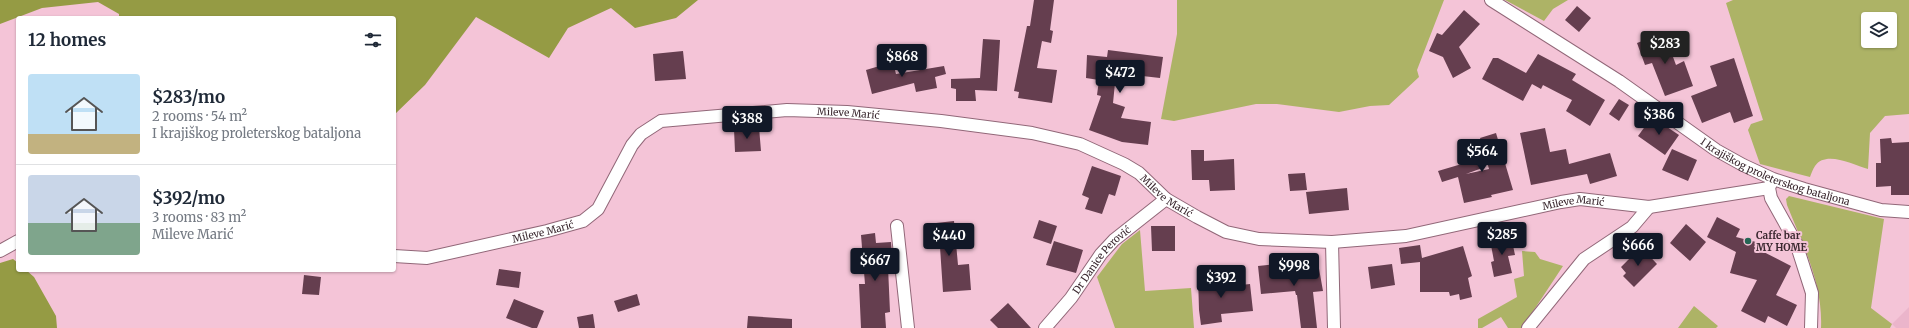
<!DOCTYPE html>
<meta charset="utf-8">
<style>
:root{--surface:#fff;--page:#f2f2f3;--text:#1f2937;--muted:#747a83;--line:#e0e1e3;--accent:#111827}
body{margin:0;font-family:Merriweather,serif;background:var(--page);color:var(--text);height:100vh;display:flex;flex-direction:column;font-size:15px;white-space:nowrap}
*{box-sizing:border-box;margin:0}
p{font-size:13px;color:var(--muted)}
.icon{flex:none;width:22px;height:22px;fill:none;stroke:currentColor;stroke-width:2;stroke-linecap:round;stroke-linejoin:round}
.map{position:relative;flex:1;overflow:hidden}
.drawer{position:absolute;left:16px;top:16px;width:380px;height:256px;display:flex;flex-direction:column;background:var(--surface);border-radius:4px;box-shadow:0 1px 3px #0004}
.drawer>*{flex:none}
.controls{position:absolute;left:1861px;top:12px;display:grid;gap:8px}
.controls a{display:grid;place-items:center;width:36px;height:36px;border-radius:4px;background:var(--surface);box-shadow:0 1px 3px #0004;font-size:20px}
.price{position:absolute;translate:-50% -34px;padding:0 9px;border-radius:4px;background:var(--accent);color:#fff;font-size:13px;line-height:26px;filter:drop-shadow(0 1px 2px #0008)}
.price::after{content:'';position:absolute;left:50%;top:24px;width:12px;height:9px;margin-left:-6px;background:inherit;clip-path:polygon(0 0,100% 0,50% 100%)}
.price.current{background:#222;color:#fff}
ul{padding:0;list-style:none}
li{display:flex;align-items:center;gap:12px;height:100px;padding:0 12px}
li+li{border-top:1px solid var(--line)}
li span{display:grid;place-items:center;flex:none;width:112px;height:80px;border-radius:4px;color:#555}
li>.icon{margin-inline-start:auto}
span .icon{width:48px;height:48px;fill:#fffc;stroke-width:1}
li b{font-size:17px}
h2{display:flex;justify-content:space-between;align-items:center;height:48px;padding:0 12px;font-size:17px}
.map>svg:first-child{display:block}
.built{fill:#ebb5cb}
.green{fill:#adb366;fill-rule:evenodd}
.forest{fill:#959b44}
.building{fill:#653e4f}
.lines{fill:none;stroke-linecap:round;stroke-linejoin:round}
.minor-casing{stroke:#916778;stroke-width:14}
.minor{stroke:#fff;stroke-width:12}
.poi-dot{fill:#256655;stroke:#f4c4d7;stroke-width:1.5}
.labels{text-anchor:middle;stroke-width:4;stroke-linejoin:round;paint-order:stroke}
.street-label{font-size:10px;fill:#3a282f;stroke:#f4c4d7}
.poi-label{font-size:10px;font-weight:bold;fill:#3a282f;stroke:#f4c4d7;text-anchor:start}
</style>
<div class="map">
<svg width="1909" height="328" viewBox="0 0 1909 328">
<rect width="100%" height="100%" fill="#f4c4d7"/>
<path class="built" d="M1909 307V328H1896L1892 324Z"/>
<path class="green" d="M1177 0H1444L1417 70 1419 77 1389 105 1370 106 1339 112 1277 104H1256L1174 121 1161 119 1177 34Z
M1505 0H1568L1553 9 1544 21Z
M1733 0H1909V114L1885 116 1870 133 1868 169C1853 165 1826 150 1815 166 1813 169 1811 174 1810 177L1760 164 1748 130 1751 124 1763 120 1726 3ZM1868 19H1890V41H1868Z
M1789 196 1884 219 1871 308 1892 324 1890 328H1821C1823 284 1803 245 1787 205L1786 199Z
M1140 230 1145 291 1191 288 1194 328H1115L1097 277 1122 244Z
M1522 251 1535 252 1540 259 1563 266 1522 328H1508L1501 317 1482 328H1478V319L1517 297 1514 279 1524 276Z
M1694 306 1718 326 1716 328H1678Z"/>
<path class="forest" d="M0 0H698L676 18 635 28 611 8 568 28 549 58 476 17 425 85 394 115V18H119V14L98 2 42 8 0 24Z
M13 259 18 263V270H26L34 277 56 316 57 328H0V263Z"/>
<path class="building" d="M1034 0H1054L1050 30 1053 31 1051 43 1042 41 1037 68 1057 70 1052 103 1018 98 1019 92 1014 91 1027 26H1030Z
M1577 6 1591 18 1579 32 1565 20Z
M1464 10 1480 24 1459 47 1471 68 1453 78 1443 57 1429 51 1437 33 1442 35Z
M1664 33 1676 65 1684 61 1693 86 1665 96 1652 63 1645 65 1637 43Z
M983 39 1000 40 997 91 975 90 976 101H956V89L951 88V79L980 78Z
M1108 50 1163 57 1160 78 1116 73 1113 103 1125 107 1121 118 1151 122 1148 145 1122 142 1089 130 1101 96 1097 95 1099 80 1086 78 1087 55 1107 57Z
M683 51 686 79 655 81 653 54Z
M1538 54 1576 74 1572 80 1605 100 1590 126 1566 111 1572 100 1543 85 1541 89 1532 84 1523 101 1482 79 1493 58H1498L1526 73Z
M1734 58 1753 116 1734 123 1730 112 1702 123 1691 96 1717 86 1710 66Z
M893 62 896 74 944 66 946 74 935 77 937 88 916 92 914 83 872 94 866 70Z
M1619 99 1629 105 1619 121 1609 114Z
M1652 117 1679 135 1665 155 1638 136Z
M759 127 761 151 735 152 734 129Z
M1545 128 1550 152 1566 149 1569 164 1610 153 1617 176 1590 184 1587 174 1531 185 1520 133Z
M1496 133 1513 190 1491 195 1492 197 1464 203 1458 177 1442 182 1438 171 1482 158 1485 167 1466 174 1489 169 1480 138Z
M1891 138 1892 143 1909 142V195H1891V186L1876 187V163H1881L1880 139Z
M1672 149 1697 160 1688 181 1662 170Z
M1191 150H1204V161L1234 159 1235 190 1210 191 1209 180H1192Z
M1092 166 1121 176 1115 196 1109 194 1102 214 1085 209 1089 198 1082 195Z
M1305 173 1307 190 1290 191 1288 174Z
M1347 188 1349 210 1309 214 1306 192Z
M1717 217 1740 229 1736 237 1756 242 1754 247 1791 266 1776 295 1797 305 1787 326 1768 316 1765 323 1741 311 1757 280 1730 273 1736 252 1707 237Z
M1039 220 1057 226 1051 244 1033 238Z
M954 221 958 265 969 264 971 290 943 292 940 247 929 248 927 224Z
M1686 224 1706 242 1690 261 1670 243Z
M1151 226H1175V251H1152Z
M875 233 876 243 891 242 893 266 888 267 890 312 885 313 886 328H861L859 284H865L861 235Z
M1511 236 1515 255 1508 256 1512 273 1494 277 1491 262 1494 261 1490 240Z
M1054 241 1083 250 1076 273 1046 265Z
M1420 245 1422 258 1463 246 1472 276 1468 278 1472 297 1460 300 1459 294 1450 296 1449 292H1420V262L1401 264 1399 248Z
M1641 247 1657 264 1634 287 1623 276 1626 273 1621 267Z
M1284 263V268L1318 263 1323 291 1313 292 1317 328H1301L1297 295H1296L1295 291 1261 294 1258 266Z
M1392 264 1395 285 1371 289 1368 267Z
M499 269 521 272 519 288 496 285Z
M304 275 321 277 319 295 302 294Z
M1198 276H1223V287L1250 284 1253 311 1221 314 1222 322 1201 325 1199 310Z
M637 294 640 305 618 312 614 301Z
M514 299 544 311 537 328H532L506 318Z
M1008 303 1031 328H998L990 320Z
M593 314 595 328H579L577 317Z
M748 316 792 319V328H747Z"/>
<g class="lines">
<g class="minor-casing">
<g id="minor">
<path id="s1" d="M1491 0 1619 81 1716 150 1743 165 1773 179 1804 189 1881 210 1909 212"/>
<path d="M1772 181 1769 188 1771 198 1796 243 1812 293 1811 328"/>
<path d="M897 226 908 328"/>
<path d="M1332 242 1334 328"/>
<path d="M0 251 18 241"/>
<path id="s2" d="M394 256 427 258 547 231 583 221 598 209 632 145 641 134 661 121 787 110 847 112 941 121 1032 133 1080 144 1124 164 1139 173 1166 199 1197 217 1226 232 1259 239 1332 242 1406 236 1561 202 1580 199 1649 207 1769 188"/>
<path id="s3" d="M1045 328 1071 298 1101 254 1114 240 1166 199"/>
<path d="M1528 328 1584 259 1632 227 1649 207"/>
</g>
</g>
<use href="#minor" class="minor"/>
</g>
<circle class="poi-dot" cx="1748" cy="241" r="4"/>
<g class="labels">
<g class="street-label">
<text dy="4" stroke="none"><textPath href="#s2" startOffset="511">Mileve Marić</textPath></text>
<text dy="4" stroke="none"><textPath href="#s1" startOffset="334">I krajiškog proleterskog bataljona</textPath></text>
<text dy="4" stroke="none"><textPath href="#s2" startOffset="847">Mileve Marić</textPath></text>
<text dy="4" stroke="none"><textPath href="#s2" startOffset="1269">Mileve Marić</textPath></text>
<text dy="4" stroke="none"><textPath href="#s2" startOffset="152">Mileve Marić</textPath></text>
<text dy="4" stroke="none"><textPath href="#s3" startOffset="89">Dr Danice Perović</textPath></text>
</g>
<g class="poi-label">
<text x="1756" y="239">Caffe bar<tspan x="1756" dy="12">MY HOME</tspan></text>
</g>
</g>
</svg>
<div class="controls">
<a><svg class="icon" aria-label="layers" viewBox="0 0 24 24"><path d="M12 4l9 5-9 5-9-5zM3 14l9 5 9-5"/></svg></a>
</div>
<b class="price current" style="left:1665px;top:65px">$283</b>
<b class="price" style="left:902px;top:78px">$868</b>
<b class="price" style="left:1120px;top:94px">$472</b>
<b class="price" style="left:1659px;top:136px">$386</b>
<b class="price" style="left:747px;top:140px">$388</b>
<b class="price" style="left:1482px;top:173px">$564</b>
<b class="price" style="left:1502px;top:256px">$285</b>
<b class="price" style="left:949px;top:257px">$440</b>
<b class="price" style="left:1638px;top:267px">$666</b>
<b class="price" style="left:875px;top:282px">$667</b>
<b class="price" style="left:1294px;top:287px">$998</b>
<b class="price" style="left:1221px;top:299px">$392</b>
<section class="drawer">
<h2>12 homes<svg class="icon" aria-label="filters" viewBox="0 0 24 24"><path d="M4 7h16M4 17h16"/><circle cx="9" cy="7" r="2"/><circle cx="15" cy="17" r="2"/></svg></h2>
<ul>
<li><span style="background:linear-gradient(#bfe0f5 75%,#c2b280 0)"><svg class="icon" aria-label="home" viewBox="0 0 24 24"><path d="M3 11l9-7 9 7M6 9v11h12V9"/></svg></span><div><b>$283/mo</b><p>2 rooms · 54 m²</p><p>I krajiškog proleterskog bataljona</p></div></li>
<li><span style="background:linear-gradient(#c9d6e8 60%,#7fa58c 0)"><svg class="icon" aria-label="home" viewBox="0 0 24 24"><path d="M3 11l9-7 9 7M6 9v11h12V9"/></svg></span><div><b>$392/mo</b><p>3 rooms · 83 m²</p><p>Mileve Marić</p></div></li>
</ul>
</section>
</div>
